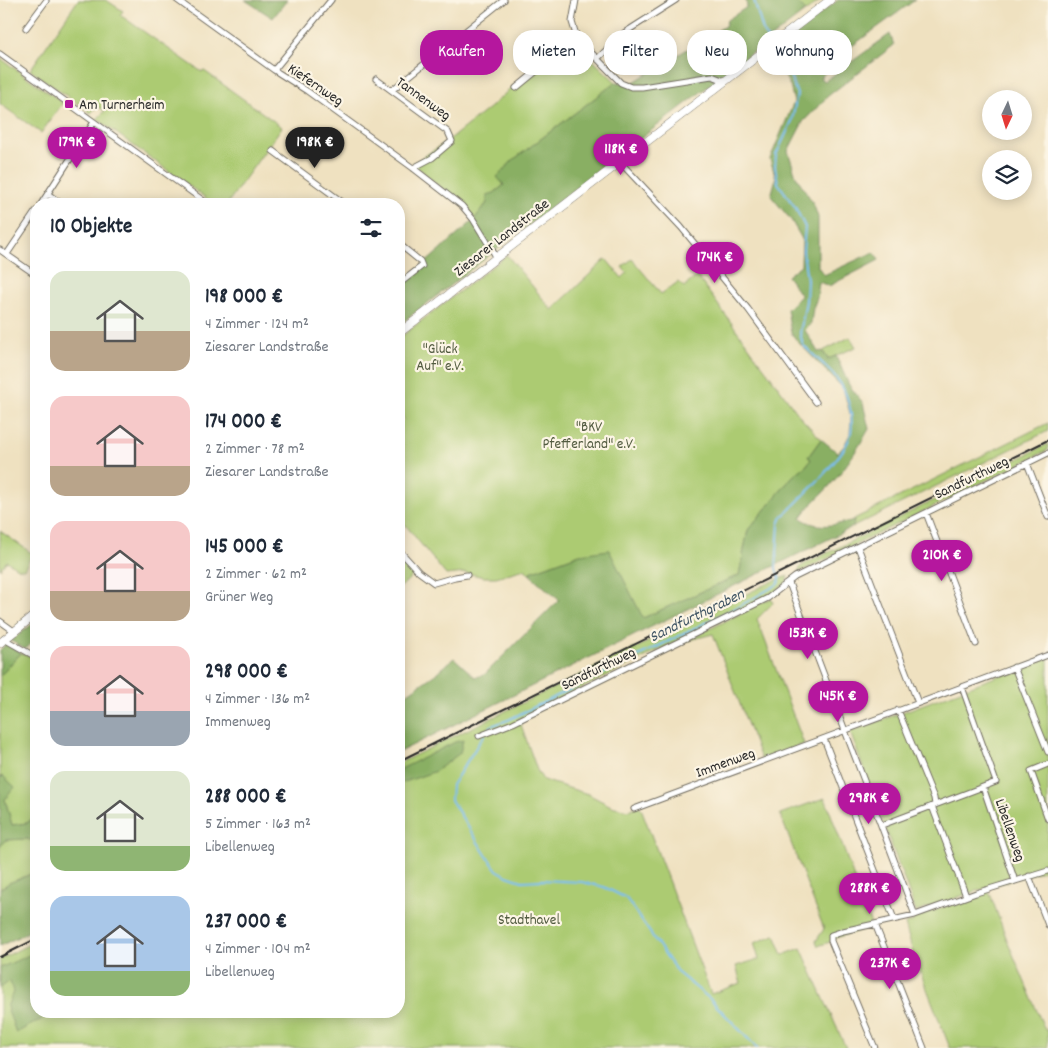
<!DOCTYPE html>
<html lang="de">
<meta charset="utf-8">
<style>
:root{--surface:#fff;--page:#f6f6f7;--text:#1f2937;--muted:#747a83;--accent:#b5179e}
body{margin:0;font-family:Dekko,sans-serif;background:var(--page);color:var(--text);height:100vh;display:flex;flex-direction:column;font-size:19px;white-space:nowrap}
*{box-sizing:border-box;margin:0}
p{font-size:16px;color:var(--muted)}
.icon{flex:none;width:28px;height:28px;fill:none;stroke:currentColor;stroke-width:2;stroke-linecap:round;stroke-linejoin:round}
.map{position:relative;flex:1;overflow:hidden}
.drawer{position:absolute;left:30px;top:198px;width:375px;height:820px;display:flex;flex-direction:column;background:var(--surface);border-radius:20px;box-shadow:0 2px 12px #0003}
.drawer>*{flex:none}
.top-card{position:absolute;left:420px;top:30px;width:475px;height:45px;display:flex;gap:10px}
.needle{width:32px;rotate:184deg}
.fabs{position:absolute;left:982px;top:90px;display:grid;gap:10px}
.fabs a{display:grid;place-items:center;width:50px;height:50px;border-radius:50%;background:var(--surface);box-shadow:0 2px 12px #0003;font-size:25px}
.price{position:absolute;translate:-50% -42px;padding:0 11px;border-radius:18px;background:var(--accent);color:#fff;font-size:16px;line-height:32px;filter:drop-shadow(0 1px 2px #0008)}
.price::after{content:'';position:absolute;left:50%;top:30px;width:15px;height:11px;margin-left:-8px;background:inherit;clip-path:polygon(0 0,100% 0,50% 100%)}
.price.selected{background:#222;color:#fff}
ul{padding:0;list-style:none}
li{display:flex;align-items:center;gap:15px;height:125px;padding:0 20px}
li span{display:grid;place-items:center;flex:none;width:140px;height:100px;border-radius:15px;color:#555}
li>.icon{margin-inline-start:auto}
span .icon{width:60px;height:60px;fill:#fffc;stroke-width:1}
li b{font-size:21px}
h2{display:flex;justify-content:space-between;align-items:center;height:60px;padding:0 20px;font-size:21px}
.chip{padding:0 18px;border-radius:20px;background:var(--surface);box-shadow:0 2px 12px #0003;font-size:18px;line-height:45px}
.chip.selected{background:var(--accent);color:#fff}
.map>svg:first-child{display:block}
.green{fill:#accb72;stroke:#6c7b4e}
.forest{fill:#89af64;stroke:#5a6d48}
.lines{fill:none;stroke-linecap:round;stroke-linejoin:round}
.stream{stroke:#7abef0;stroke-width:2}
.street-casing{stroke:#706b5f;stroke-width:7}
.secondary-casing{stroke:#706b5f;stroke-width:9}
.street{stroke:#fff;stroke-width:5}
.secondary{stroke:#fff;stroke-width:8}
.rail{stroke:#2b2b2b;stroke-width:2}
.poi-dot{fill:#b5179e;stroke:#fcf5e5;stroke-width:2}
.labels{text-anchor:middle;stroke-width:4.5;stroke-linejoin:round;paint-order:stroke}
.street-label{font-size:15px;fill:#2b2b2b;stroke:#fcf5e5}
.poi-label{font-size:15px;fill:#2b2b2b;stroke:#fcf5e5;text-anchor:start}
.park-label{font-size:15px;fill:#525b40;stroke:#fcf5e5}
.water-label{font-size:16px;font-style:italic;fill:#435766;stroke:#fcf5e5}
</style>
<div class="map">
<svg width="1048" height="1048" viewBox="0 0 1048 1048">
<rect width="100%" height="100%" fill="#fcf5e5"/>
<filter id="ink" filterUnits="userSpaceOnUse"><feTurbulence type="fractalNoise" baseFrequency=".02" numOctaves="2"/><feDisplacementMap in="SourceGraphic" scale="10" xChannelSelector="R" yChannelSelector="G"/><feConvolveMatrix kernelMatrix="1 2 1 2 8 2 1 2 1" color-interpolation-filters="sRGB"/></filter>
<filter id="wash" filterUnits="userSpaceOnUse"><feTurbulence type="fractalNoise" baseFrequency=".0096" numOctaves="4" result="noise"/><feDisplacementMap in="SourceGraphic" scale="20" xChannelSelector="R" yChannelSelector="G"/><feGaussianBlur stdDeviation="1.12" result="paint"/><feColorMatrix in="noise" values="0 0 0 0 0 0 0 0 0 0 0 0 0 0 0 0 0 1.4 0 .05"/><feComposite in="paint" operator="in"/></filter>
<g filter="url(#wash)">
<rect width="100%" height="100%" fill="#efe1c0"/>
<path class="green" d="M78 0H106L123 11 120 15 202 72 203 70 282 127 227 204H214L97 119 105 111 97 106 91 113 30 70Z
M795 0H821L806 11Z
M568 37 616 82 513 160 504 185 494 193 475 219 466 207 436 184 413 163 445 143 489 108Z
M0 58 63 103 41 133 0 104Z
M507 255 552 310 606 259 622 278 627 273 622 267 632 259 661 294 678 282 684 287 697 276 801 418 821 439 808 457 811 459 807 465 793 476 748 530 739 575 643 618 580 554 528 573 525 569 496 577H484L466 573 446 575 399 517V424L404 419 399 412V338Z
M850 337 856 347 828 359 823 351Z
M1048 423V431L853 527 854 519Z
M1048 444V450L806 569 798 572 801 566Z
M0 531 33 554 24 569 17 568 7 561 0 569Z
M399 556 415 573 399 589Z
M788 576 786 583 769 596 519 719 537 770 543 780 588 794 611 806 628 810 639 806 641 808 711 994 741 983 736 966 759 959 754 943 775 935 783 955 801 948 846 1048H0V959L36 941V1011H399V763L773 581Z
M771 598 773 603 757 619 804 744 761 759 713 634 686 641Z
M21 653 36 658V816L27 823 12 825 5 799 2 776 0 778V676Z
M1048 657V869L967 894 916 912 850 732Z
M825 798 872 927 836 938 830 942 818 946 816 941 824 929 780 814Z
M27 839 36 842V872L9 883 0 889V847L5 840Z
M989 891 1007 940 1045 1030H1048V1048H950L913 953 905 924 912 922 916 917Z"/>
<path class="forest" d="M245 0H287L273 18Z
M746 0H795L806 11 399 325V286L472 222 487 203V195L494 193 504 185 497 177 513 160 616 82 632 83 725 26 727 20 747 7Z
M838 0H915L852 46 820 78 825 81 890 34 894 45 828 96 803 122 788 151 796 176 813 203 818 217V267L824 275 874 252 879 260 829 286 819 282 817 298 813 308 811 323 805 330 818 352 822 351 828 359 836 356 849 385 863 403 869 429C858 448 847 466 832 483 822 495 810 504 801 518 818 530 835 525 854 520L853 527 399 752V699L437 673 454 658 475 677 484 675 559 600 528 573 580 554 609 550 643 618 739 575 748 530 793 476 807 465 811 459 808 457 821 439 838 453 844 446 850 434 851 417 843 388 798 342 791 333 787 309 801 296 787 276 801 265 802 239 791 220 771 196 776 178 770 159 794 102 790 86 772 51Z
M36 621V639L25 649 11 641Z
M6 644 21 653 0 676V650Z
M463 740 460 753 436 771 399 784V770L455 742Z
M3 776 15 787 5 799 12 825 27 823 36 816V842L27 839 5 840 0 847V778Z
M36 872V928L0 946V889L9 883Z
M36 952V1011H57L16 1033 7 1007 13 992 10 981 0 988V968Z"/>
<g class="lines">
<path class="stream" d="M754 0 764 34 771 44
M487 731 491 726 508 720 738 607 778 584 780 579 776 569 779 524 782 517C800 499 840 461 849 439 855 425 850 403 844 390 837 374 815 357 803 345L800 333 806 301 807 280 803 251 805 227 795 207 778 183 775 167 776 155 792 121 797 94 788 70 774 48
M484 735 452 785 451 800 486 855 497 870 507 876 522 881 542 880 582 882 604 887 626 898 678 973 710 999 757 1048"/>
</g>
</g>
<g filter="url(#ink)">
<g class="lines">
<g class="street-casing">
<path id="street" d="M177 0 274 70 307 91 413 168 462 206 473 219 497 258
M576 0 572 22 577 38 621 83 631 87H642L712 76 725 81
M26 28 46 1
M0 54 208 204
M597 59 624 33 676 0
M274 70 331 0
M376 79 448 132 452 141 432 158 413 168
M516 88 577 38
M392 90 504 0
M273 151 345 204
M620 162 681 227 748 309 816 402
M48 194 62 204
M41 204 94 122
M399 244 420 261 422 266 399 284
M0 250 36 275
M7 254 36 211
M1027 463 1048 517
M926 513 976 644
M858 547 918 703
M399 550 419 572 434 583 455 577 467 575
M789 583 915 915
M0 621 14 631
M4 639 36 657
M1014 667 1048 752
M898 710 934 798 935 805
M479 736 513 723 768 598 795 577 1048 453
M824 739 894 919
M1048 764 1031 771 1048 819
M983 787 1015 881
M932 806 966 896
M634 809 1048 655
M882 825 996 782 962 687
M1029 876 1048 925
M875 924 924 1048
M875 1048 831 941V935L843 931 915 915 976 893 1048 871"/>
</g>
<g class="secondary-casing">
<path id="secondary" d="M399 333 830 0
M0 643 36 614"/>
</g>
<use href="#street" class="street"/>
<use href="#secondary" class="secondary"/>
<path class="rail" d="M399 761 1048 440
M0 957 36 939"/>
</g>
</g>
<rect class="poi-dot" x="64" y="99" width="10" height="10" rx="2.5"/>
<g class="labels">
<g class="street-label">
<text transform="translate(316 84) rotate(34)" y="5">Kiefernweg</text>
<text transform="translate(424 98) rotate(36)" y="5">Tannenweg</text>
<text transform="translate(501 237) rotate(-38)" y="5">Ziesarer Landstraße</text>
<text transform="translate(971 477) rotate(-26)" y="5">Sandfurthweg</text>
<text transform="translate(598 668) rotate(-26)" y="5">Sandfurthweg</text>
<text transform="translate(725 762) rotate(-20)" y="5">Immenweg</text>
<text transform="translate(1011 830) rotate(71)" y="5">Libellenweg</text>
</g>
<g class="poi-label">
<text x="79" y="109">Am Turnerheim</text>
</g>
<g class="park-label">
<text x="440" y="353">"Glück<tspan x="440" dy="17">Auf" e.V.</tspan></text>
<text x="589" y="431">"BKV<tspan x="589" dy="17">Pfefferland" e.V.</tspan></text>
<text x="529" y="924">Stadthavel</text>
</g>
<g class="water-label">
<text transform="translate(696 614) rotate(-26)" y="6">Sandfurthgraben</text>
</g>
</g>
</svg>
<div class="fabs">
<a><svg class="needle" viewBox="-14 -14 28 28"><path d="M0-13l5 13h-10z" fill="#e53935"/><path d="M0 13l5-13h-10z" fill="#747a83"/></svg></a>
<a><svg class="icon" aria-label="layers" viewBox="0 0 24 24"><path d="M12 4l9 5-9 5-9-5zM3 14l9 5 9-5"/></svg></a>
</div>
<b class="price" style="left:77px;top:169px">179K €</b>
<b class="price selected" style="left:315px;top:169px">198K €</b>
<b class="price" style="left:621px;top:176px">118K €</b>
<b class="price" style="left:715px;top:284px">174K €</b>
<b class="price" style="left:942px;top:582px">210K €</b>
<b class="price" style="left:808px;top:660px">153K €</b>
<b class="price" style="left:838px;top:723px">145K €</b>
<b class="price" style="left:869px;top:825px">298K €</b>
<b class="price" style="left:870px;top:915px">288K €</b>
<b class="price" style="left:890px;top:990px">237K €</b>
<div class="top-card">
<a class="chip selected">Kaufen</a>
<a class="chip">Mieten</a>
<a class="chip">Filter</a>
<a class="chip">Neu</a>
<a class="chip">Wohnung</a>
</div>
<section class="drawer">
<h2>10 Objekte<svg class="icon" aria-label="filters" viewBox="0 0 24 24"><path d="M4 7h16M4 17h16"/><circle cx="9" cy="7" r="2"/><circle cx="15" cy="17" r="2"/></svg></h2>
<ul>
<li><span style="background:linear-gradient(#dfe7d0 60%,#b9a48a 0)"><svg class="icon" aria-label="home" viewBox="0 0 24 24"><path d="M3 11l9-7 9 7M6 9v11h12V9"/></svg></span><div><b>198 000 €</b><p>4 Zimmer · 124 m²</p><p>Ziesarer Landstraße</p></div></li>
<li><span style="background:linear-gradient(#f6c9c9 70%,#b9a48a 0)"><svg class="icon" aria-label="home" viewBox="0 0 24 24"><path d="M3 11l9-7 9 7M6 9v11h12V9"/></svg></span><div><b>174 000 €</b><p>2 Zimmer · 78 m²</p><p>Ziesarer Landstraße</p></div></li>
<li><span style="background:linear-gradient(#f6c9c9 70%,#b9a48a 0)"><svg class="icon" aria-label="home" viewBox="0 0 24 24"><path d="M3 11l9-7 9 7M6 9v11h12V9"/></svg></span><div><b>145 000 €</b><p>2 Zimmer · 62 m²</p><p>Grüner Weg</p></div></li>
<li><span style="background:linear-gradient(#f6c9c9 65%,#9aa5b1 0)"><svg class="icon" aria-label="home" viewBox="0 0 24 24"><path d="M3 11l9-7 9 7M6 9v11h12V9"/></svg></span><div><b>298 000 €</b><p>4 Zimmer · 136 m²</p><p>Immenweg</p></div></li>
<li><span style="background:linear-gradient(#dfe7d0 75%,#8fb573 0)"><svg class="icon" aria-label="home" viewBox="0 0 24 24"><path d="M3 11l9-7 9 7M6 9v11h12V9"/></svg></span><div><b>288 000 €</b><p>5 Zimmer · 163 m²</p><p>Libellenweg</p></div></li>
<li><span style="background:linear-gradient(#a9c7e8 75%,#8fb573 0)"><svg class="icon" aria-label="home" viewBox="0 0 24 24"><path d="M3 11l9-7 9 7M6 9v11h12V9"/></svg></span><div><b>237 000 €</b><p>4 Zimmer · 104 m²</p><p>Libellenweg</p></div></li>
</ul>
</section>
</div>
